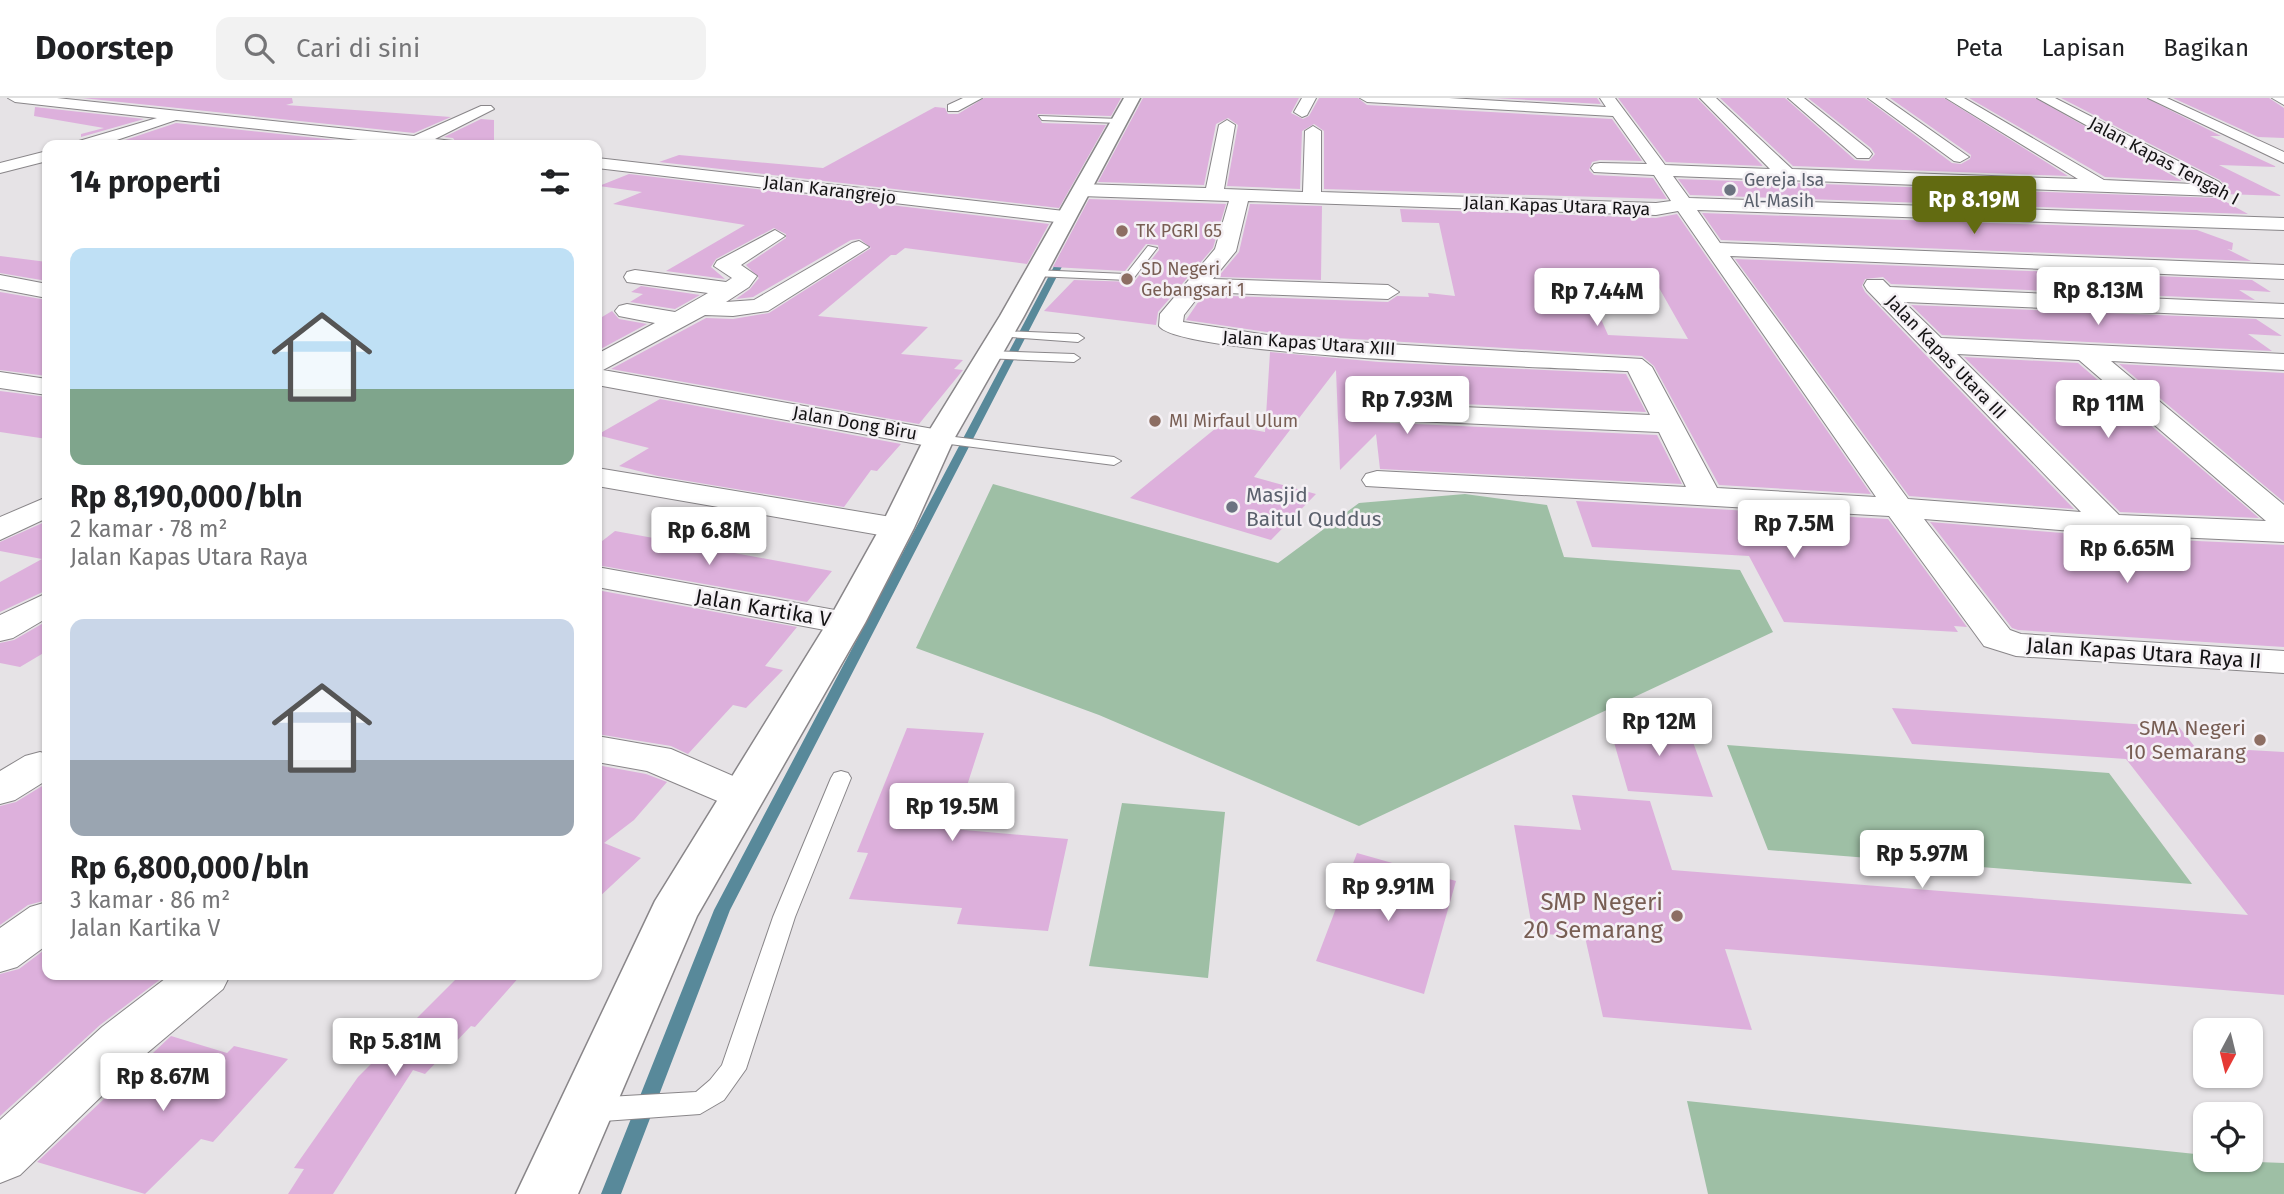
<!DOCTYPE html>
<html lang="id">
<meta charset="utf-8">
<style>
:root{--surface:#fff;--page:#f2f2f2;--text:#202124;--muted:#757577;--line:#e0e0e0;--accent:#626b11}
body{margin:0;font-family:"Fira Sans",sans-serif;background:var(--page);color:var(--text);height:100vh;display:flex;flex-direction:column;font-size:26px;white-space:nowrap}
*{box-sizing:border-box;margin:0}
p{font-size:23px;color:var(--muted)}
.icon{flex:none;width:38px;height:38px;fill:none;stroke:currentColor;stroke-width:2;stroke-linecap:round;stroke-linejoin:round}
.map{position:relative;flex:1;overflow:hidden}
.drawer{position:absolute;left:42px;top:42px;width:560px;height:840px;display:flex;flex-direction:column;background:var(--surface);border-radius:14px;box-shadow:0 2px 5px #0004}
.drawer>*{flex:none}
.needle{width:46px;rotate:187deg}
.buttons{position:absolute;left:2193px;top:920px;display:grid;gap:14px}
.buttons a{display:grid;place-items:center;width:70px;height:70px;border-radius:14px;background:var(--surface);box-shadow:0 2px 5px #0004;font-size:35px}
.price{position:absolute;translate:-50% -60px;padding:0 16px;border-radius:7px;background:#fff;color:#222;font-size:23px;line-height:46px;filter:drop-shadow(0 2px 4px #0008)}
.price::after{content:'';position:absolute;left:50%;top:42px;width:21px;height:16px;margin-left:-10px;background:inherit;clip-path:polygon(0 0,100% 0,50% 100%)}
.price.active{background:var(--accent);color:#fff}
ul{padding:0;list-style:none}
li{display:grid;align-content:center;gap:14px;height:371px;padding:0 28px}
li span{display:grid;place-items:center;height:217px;border-radius:14px;color:#555}
li>.icon{margin-inline-start:auto}
span .icon{width:126px;height:126px;fill:#fffc;stroke-width:1}
li b{font-size:30px}
h2{display:flex;justify-content:space-between;align-items:center;height:84px;padding:0 28px;font-size:30px}
header{display:flex;align-items:center;gap:42px;box-sizing:border-box;height:98px;padding:0 35px;background:var(--surface);border-bottom:2px solid var(--line)}
header strong{font-size:33px}
nav{display:flex;gap:38px;margin-inline-start:auto;font-size:24px}
.search{width:490px;height:63px;background:var(--page);display:flex;align-items:center;gap:18px;box-sizing:border-box;padding:0 24px;border-radius:14px;color:var(--muted);font-size:26px}
.map>svg:first-child{display:block}
.green{fill:#9ebfa5}
.lines{fill:none;stroke-linecap:round;stroke-linejoin:round}
.stream{fill:#58899a;fill-rule:evenodd}
.building{fill:#ddb0dc;fill-rule:evenodd}
.service-casing{stroke:#898689;stroke-width:2}
.minor-casing{stroke:#898689;stroke-width:2}
.tertiary-casing{stroke:#898689;stroke-width:3}
.service{fill:#fff;fill-rule:evenodd}
.minor{fill:#fff;fill-rule:evenodd}
.tertiary{fill:#fff;fill-rule:evenodd}
.worship-dot{fill:#6b7280;stroke:#f4f0f4;stroke-width:2.5}
.education-dot{fill:#8d6e63;stroke:#f4f0f4;stroke-width:2.5}
.labels{text-anchor:middle;stroke-width:5;stroke-linejoin:round;paint-order:stroke}
.far-street-label{font-size:18px;fill:#141314;stroke:#f4f0f4}
.far-worship-label{font-size:18px;fill:#5b616d;stroke:#f4f0f4;text-anchor:start}
.far-education-label{font-size:18px;fill:#785e54;stroke:#f4f0f4;text-anchor:start}
.worship-label{font-size:21px;fill:#5b616d;stroke:#f4f0f4;text-anchor:start}
.street-label{font-size:21px;fill:#141314;stroke:#f4f0f4}
.education-label{font-size:21px;fill:#785e54;stroke:#f4f0f4;text-anchor:end}
.near-education-label{font-size:24px;fill:#785e54;stroke:#f4f0f4;text-anchor:end}
</style>
<header>
<strong>Doorstep</strong>
<div class="search"><svg class="icon" aria-label="search" viewBox="0 0 24 24"><circle cx="10" cy="10" r="6"/><path d="M15 15l6 6"/></svg>Cari di sini</div>
<nav><a>Peta</a><a>Lapisan</a><a>Bagikan</a></nav>
</header>
<div class="map">
<svg width="2284" height="1096" viewBox="0 0 2284 1096">
<rect width="100%" height="100%" fill="#e6e3e6"/>
<path class="green" d="M993 386 1278 465 1359 405 1465 396 1547 407 1564 459 1740 472 1773 534 1359 728 1099 617 916 550Z
M1727 647 2109 675 2192 786 1768 752Z
M1122 705 1225 714 1208 880 1089 868Z
M1687 1003 2205 1057V1062L2284 1065V1096H1708Z"/>
<g class="lines">
<path class="stream" d="M1065 153 1069 155 730 812 621 1096H601L714 812 1061 155Z"/>
</g>
<path class="building" d="M82 0H292L293 5 286 7 451 19 414 35Z
M984 0H1121L1111 18 1037 16 1042 25 1106 27 1059 110 659 64 679 57 823 70 935 9 945 10 948 16H958Z
M1143 0H1299L1291 15 1303 21 1309 18 1319 0H1358L1367 7 1612 21 1642 63 1600 62 1592 64 1589 72 1594 77 1653 80 1667 101 1324 91V33L1314 26 1302 33 1300 91 1227 88 1238 27 1228 20 1216 26 1204 87 1098 84Z
M1495 0H1597L1601 6Z
M1618 0H1697L1763 68 1666 64Z
M1720 0H1785L1855 62 1869 63 1875 56 1871 50 1808 0H1865L1952 65 1961 66 1970 61 1971 57 1890 0H1944L2068 78 1793 68Z
M1969 0H2035L2182 83 2105 79Z
M2061 0H2146L2221 38H2210L2277 69 2219 67 2282 98 2225 96 2230 92 2220 82Z
M2173 0H2269L2284 10V40L2258 39Z
M35 9 144 21 81 39V36L104 30 34 18Z
M481 21 494 22V47H458L453 40 444 39Z
M176 25 345 43 339 47H164L122 43Z
M629 76 1049 126 1027 166 905 150 896 157H891L818 218 928 229 901 256 963 262 954 271 963 272 919 326 611 271 706 220 733 221 769 215 871 150 860 141 851 142 753 199 736 201 750 191 759 180 746 167 786 140V136L774 130 716 161 711 169 725 181 666 173 745 127 613 106 642 94 599 88Z
M1678 81 2219 100 2248 116 1690 97Z
M1089 101 1226 106 1213 150 1158 214 1156 227 1044 213 1074 182 1134 184 1159 152 1158 147 1146 146 1125 173 1053 169Z
M1250 106 1322 108 1321 182 1218 179 1239 154Z
M1400 111 1656 120 1677 116 1871 396 1719 387 1654 268 1642 258 1287 237 1186 222 1203 197 1388 204 1397 198 1429 199 1428 195 1455 198 1439 125 1402 124ZM1579 171 1650 174 1688 241 1608 237Z
M1702 115 2197 132 2233 145 2232 152 2227 151 2251 163 1721 142Z
M0 158 47 164V183L0 175Z
M1735 161 2252 182 2271 194 2239 192 2255 202 1891 186 1883 179 1865 181 1862 188 1865 194 2074 411 1909 398Z
M641 188 700 197 675 211 630 204 643 196 631 194Z
M0 194 47 202V278L0 272Z
M1911 207 2256 221 2282 238 2248 236 2272 253 1942 237Z
M612 213 619 221 647 226 597 253V222Z
M1270 254 1379 264 1626 276 1646 314 1370 302 1358 306 1354 314 1359 322 1370 324 1657 337 1682 386 1380 371 1376 336 1340 372 1336 272 1254 379 1316 396 1271 442 1130 400 1221 326 1265 334Z
M1964 259 2078 265 2259 420 2120 414Z
M2119 266 2284 275V404Z
M0 293 47 299V341L0 334Z
M660 301 901 346 877 373 871 372 844 409 658 378 619 368 649 350 597 337Z
M1576 403 1888 421 1967 529 1954 528 1958 534 1784 524 1749 458 1592 449Z
M47 423V492L0 514V484L42 461 0 453V444Z
M1930 424 2110 439 2284 447V549L2018 532 2012 530Z
M615 433 670 443 832 473 807 504 597 467V447Z
M597 492 797 529 765 568 783 572 746 610 733 607 688 656 671 648 597 636Z
M47 523V553L20 569 0 565V545L14 542Z
M1892 610 2179 629 2195 649 2284 654V897L1725 851 1752 932 1603 919 1585 839 1533 835 1514 727 1581 732 1572 697 1650 703 1672 772 2248 817 2126 661 1912 646Z
M1607 620 1686 625 1713 699 1628 693Z
M907 630 984 635 953 731 1068 741 1048 833 957 826 962 810 849 801 868 755 857 754Z
M597 667 646 676 667 684 634 722 604 745 641 760 597 801Z
M47 685V802L28 807 0 827V708L16 704Z
M1357 755 1456 783 1424 896 1316 863Z
M47 850V877H166L100 927 0 1018V876L19 871Z
M460 877H521L475 929 471 928 425 976 413 972 333 1096H288L304 1071 294 1070 358 979Z
M171 938 227 955 234 948 288 961 213 1044 201 1041 145 1096 37 1064Z"/>
<g class="lines">
<g class="service-casing">
<path id="service" d="M1039 18 1119 21 1123 23 1119 25 1042 22Z
M376 37 379 41 354 47H342Z
M1148 148 1157 150 1133 181 1129 182 1034 178 1029 175 1034 172 1126 176Z
M1001 233 1078 236 1084 240 1078 244 997 238V234Z
M988 253 1074 256 1080 260 1074 264 984 260V254Z
M939 337 1114 359 1121 363 1114 367 934 344 932 341Z
M841 673 848 675 851 680 795 819 746 971 724 1002 700 1016 590 1024 581 1020 577 1012 581 1004 590 1000 696 994 710 982 722 967 773 819 831 680 834 675Z"/>
</g>
<g class="minor-casing">
<path id="minor" d="M8 0H57L414 38 481 8H491L494 11 435 41 453 43 455 47H403L176 22 102 47H77L79 43 157 20 15 4Z
M963 0H982L958 13H948V7Z
M1302 0H1316L1307 17 1302 19 1294 14Z
M1360 0H1449L1606 9 1600 0H1615L1665 67 1770 71 1700 0H1716L1792 71 2078 81 1946 0H1964L2104 82 2193 86 2037 0H2055L2219 84 2227 92 2218 98 1673 78 1689 100 2284 120V132L1697 112 1720 145 2284 167V181L1730 158 1908 401 2081 414 1867 192 1864 187 1867 182H1883L1890 189 2284 206V220L1904 204 1941 240 2284 256V272L2111 263 2284 407V444L2110 436 1924 421 2010 532 2021 536 2284 553V575L2016 558 1984 548 1889 418 1366 388 1362 382 1366 376 1377 373 1686 389 1659 334 1370 321 1360 319 1356 313 1360 307 1370 305 1650 317 1628 273C1568 270 1180 259 1159 228L1160 216 1215 151 1229 103 1081 98 1072 92 1081 86 1206 90 1219 27 1227 22 1235 27 1224 91 1303 94 1305 33 1313 28 1321 33V94L1656 105 1671 103 1654 77 1594 74 1591 70 1594 66 1600 65 1647 66 1613 18 1367 4ZM1248 103 1656 117 1678 113 1876 399 1717 390 1652 269 1642 261 1287 240 1183 224 1184 217 1202 194 1388 201 1399 194 1388 187 1213 181 1236 153ZM1957 256 2079 262 2266 423 2119 417Z
M1788 0H1804L1869 52 1872 56 1869 60H1857Z
M1868 0H1885L1969 59 1960 64 1954 63Z
M2148 0H2167L2284 54V65Z
M2272 0H2284V7Z
M47 53V63L0 75V65Z
M597 60 1064 113 1074 119 1064 125 597 70Z
M775 132 785 138 741 167 757 178 749 189 726 204 754 202 852 145 859 143 869 149 768 213 733 218 705 217 603 272 939 332 949 335 953 341 949 347 939 350 597 287V256L655 225 619 218 615 213 619 208 627 206 675 214 708 195 627 184 624 179 627 174 635 172 726 184 732 180 714 168 717 163Z
M0 177 47 186V200L0 191Z
M0 274 47 281V297L0 290Z
M597 370 897 420 908 423 913 430 908 437 897 440 597 388Z
M47 399V420L0 442V419Z
M597 469 846 514 859 517 864 525 859 533 846 536 597 489Z
M47 495V520L13 540 0 543V517Z
M597 638 671 651 756 688 762 698 756 708 741 713 647 673 597 664Z
M40 654 47 656V682L15 702 0 706V673L25 658Z
M47 804V847L17 869 0 874V830L30 809Z
M170 877H230L223 891 140 961 20 1077 0 1085V1022L102 929Z"/>
</g>
<g class="tertiary-casing">
<path id="tertiary" d="M1124 0H1140L1024 218 954 341 914 430 865 525 697 818 578 1096H516L655 803 827 525 880 430 924 341 1000 218Z"/>
</g>
<use href="#service" class="service"/>
<use href="#minor" class="minor"/>
<use href="#tertiary" class="tertiary"/>
</g>
<g class="worship-dot">
<circle cx="1730" cy="92" r="7"/>
<circle cx="1232" cy="409" r="7"/>
</g>
<g class="education-dot">
<circle cx="1122" cy="133" r="7"/>
<circle cx="1127" cy="181" r="7"/>
<circle cx="1155" cy="323" r="7"/>
<circle cx="2260" cy="642" r="7"/>
<circle cx="1677" cy="818" r="7"/>
</g>
<g class="labels">
<g class="far-street-label">
<text transform="translate(2164 63) rotate(28)" y="6">Jalan Kapas Tengah I</text>
<text transform="translate(830 92) rotate(7)" y="6">Jalan Karangrejo</text>
<text transform="translate(1557 108) rotate(2)" y="6">Jalan Kapas Utara Raya</text>
<text transform="translate(1309 245) rotate(4)" y="6">Jalan Kapas Utara XIII</text>
<text transform="translate(1946 259) rotate(46)" y="6">Jalan Kapas Utara III</text>
<text transform="translate(855 325) rotate(10)" y="6">Jalan Dong Biru</text>
</g>
<g class="far-worship-label">
<text x="1744" y="88">Gereja Isa<tspan x="1744" dy="21">Al-Masih</tspan></text>
</g>
<g class="far-education-label">
<text x="1136" y="139">TK PGRI 65</text>
<text x="1141" y="177">SD Negeri<tspan x="1141" dy="21">Gebangsari 1</tspan></text>
<text x="1169" y="329">MI Mirfaul Ulum</text>
</g>
<g class="worship-label">
<text x="1246" y="404">Masjid<tspan x="1246" dy="24">Baitul Quddus</tspan></text>
</g>
<g class="street-label">
<text transform="translate(763 510) rotate(10)" y="7">Jalan Kartika V</text>
<text transform="translate(2144 555) rotate(4)" y="7">Jalan Kapas Utara Raya II</text>
</g>
<g class="education-label">
<text x="2246" y="637">SMA Negeri<tspan x="2246" dy="24">10 Semarang</tspan></text>
</g>
<g class="near-education-label">
<text x="1663" y="812">SMP Negeri<tspan x="1663" dy="28">20 Semarang</tspan></text>
</g>
</g>
</svg>
<div class="buttons">
<a><svg class="needle" viewBox="-14 -14 28 28"><path d="M0-13l5 13h-10z" fill="#e53935"/><path d="M0 13l5-13h-10z" fill="#757577"/></svg></a>
<a><svg class="icon" aria-label="locate" viewBox="0 0 24 24"><circle cx="12" cy="12" r="6"/><path d="M12 2v4M12 18v4M2 12h4M18 12h4"/></svg></a>
</div>
<b class="price active" style="left:1974px;top:138px">Rp 8.19M</b>
<b class="price" style="left:2098px;top:229px">Rp 8.13M</b>
<b class="price" style="left:1597px;top:230px">Rp 7.44M</b>
<b class="price" style="left:1407px;top:338px">Rp 7.93M</b>
<b class="price" style="left:2108px;top:342px">Rp 11M</b>
<b class="price" style="left:1794px;top:462px">Rp 7.5M</b>
<b class="price" style="left:709px;top:469px">Rp 6.8M</b>
<b class="price" style="left:2127px;top:487px">Rp 6.65M</b>
<b class="price" style="left:1659px;top:660px">Rp 12M</b>
<b class="price" style="left:952px;top:745px">Rp 19.5M</b>
<b class="price" style="left:1922px;top:792px">Rp 5.97M</b>
<b class="price" style="left:1388px;top:825px">Rp 9.91M</b>
<b class="price" style="left:395px;top:980px">Rp 5.81M</b>
<b class="price" style="left:163px;top:1015px">Rp 8.67M</b>
<section class="drawer">
<h2>14 properti<svg class="icon" aria-label="filters" viewBox="0 0 24 24"><path d="M4 7h16M4 17h16"/><circle cx="9" cy="7" r="2"/><circle cx="15" cy="17" r="2"/></svg></h2>
<ul>
<li><span style="background:linear-gradient(#bfe0f5 65%,#7fa58c 0)"><svg class="icon" aria-label="home" viewBox="0 0 24 24"><path d="M3 11l9-7 9 7M6 9v11h12V9"/></svg></span><div><b>Rp 8,190,000/bln</b><p>2 kamar · 78 m²</p><p>Jalan Kapas Utara Raya</p></div></li>
<li><span style="background:linear-gradient(#c9d6e8 65%,#9aa5b1 0)"><svg class="icon" aria-label="home" viewBox="0 0 24 24"><path d="M3 11l9-7 9 7M6 9v11h12V9"/></svg></span><div><b>Rp 6,800,000/bln</b><p>3 kamar · 86 m²</p><p>Jalan Kartika V</p></div></li>
</ul>
</section>
</div>
